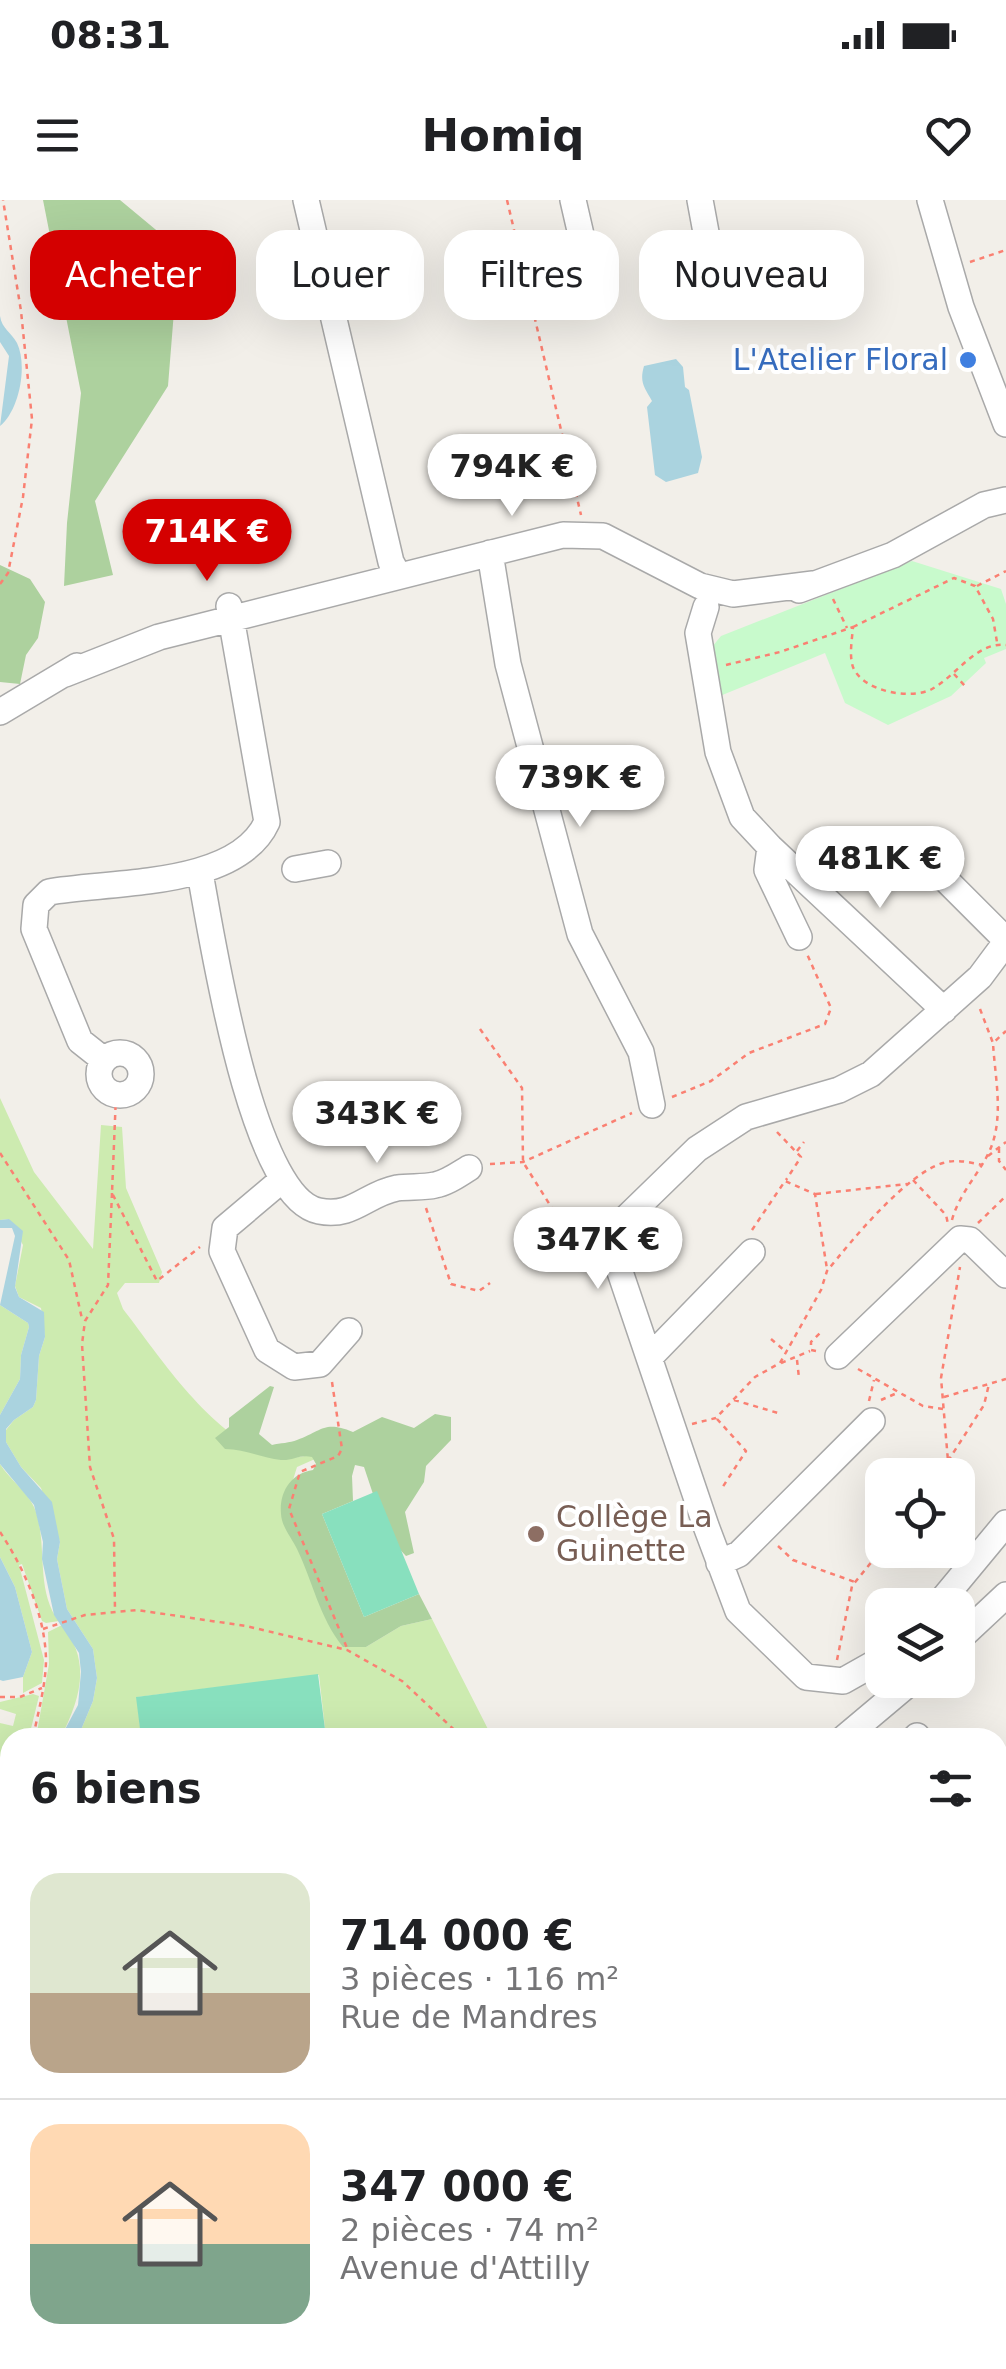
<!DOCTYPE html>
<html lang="fr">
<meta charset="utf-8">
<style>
:root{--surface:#fff;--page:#f6f6f6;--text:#202124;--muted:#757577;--line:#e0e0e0;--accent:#d40000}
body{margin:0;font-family:"DejaVu Sans",sans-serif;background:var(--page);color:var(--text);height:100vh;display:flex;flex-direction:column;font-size:38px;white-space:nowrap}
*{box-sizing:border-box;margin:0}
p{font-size:32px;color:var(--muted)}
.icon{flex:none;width:55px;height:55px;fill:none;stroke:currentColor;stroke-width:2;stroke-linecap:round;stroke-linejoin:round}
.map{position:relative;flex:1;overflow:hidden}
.sheet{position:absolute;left:0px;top:1528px;width:1008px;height:642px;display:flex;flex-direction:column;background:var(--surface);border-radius:30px 30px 0 0;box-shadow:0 10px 40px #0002}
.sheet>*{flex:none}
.hud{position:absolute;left:30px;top:30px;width:948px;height:90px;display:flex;gap:20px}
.controls{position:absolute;left:865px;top:1258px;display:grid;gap:20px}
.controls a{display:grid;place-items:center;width:110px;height:110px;border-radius:20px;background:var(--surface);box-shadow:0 10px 40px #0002;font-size:50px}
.price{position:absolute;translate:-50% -85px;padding:0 22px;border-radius:35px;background:#fff;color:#222;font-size:32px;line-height:65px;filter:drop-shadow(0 2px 5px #0008)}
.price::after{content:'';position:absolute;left:50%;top:60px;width:30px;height:22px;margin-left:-15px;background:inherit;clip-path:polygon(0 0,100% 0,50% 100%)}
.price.active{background:var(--accent);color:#fff}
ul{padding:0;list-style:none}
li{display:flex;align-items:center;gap:30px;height:250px;padding:0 30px}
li+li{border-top:2px solid var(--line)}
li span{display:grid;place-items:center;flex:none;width:280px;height:200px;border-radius:30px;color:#555}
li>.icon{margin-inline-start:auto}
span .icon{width:120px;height:120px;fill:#fffc;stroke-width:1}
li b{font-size:42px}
h2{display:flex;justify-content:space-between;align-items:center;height:120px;padding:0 30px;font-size:42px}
.chip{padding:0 35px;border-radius:30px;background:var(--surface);box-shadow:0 10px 40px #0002;font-size:35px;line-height:90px}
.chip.active{background:var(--accent);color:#fff}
.status{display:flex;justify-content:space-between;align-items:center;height:70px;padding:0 50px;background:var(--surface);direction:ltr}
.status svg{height:28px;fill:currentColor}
header{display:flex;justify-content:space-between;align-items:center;height:130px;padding:0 30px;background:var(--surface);font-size:45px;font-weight:800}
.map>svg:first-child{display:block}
.grass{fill:#cdebb0}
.forest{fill:#add19e}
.park{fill:#c8facc}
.pitch{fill:#88e0be}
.water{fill:#aad3df}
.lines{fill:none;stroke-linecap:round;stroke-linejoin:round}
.minor-casing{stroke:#a9a9a9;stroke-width:28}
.path{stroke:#fa8072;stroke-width:2.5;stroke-dasharray:5 5;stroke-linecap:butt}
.minor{stroke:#fff;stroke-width:25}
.shop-dot{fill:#3f7fe0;stroke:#fff;stroke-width:4}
.education-dot{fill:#8d6e63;stroke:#fff;stroke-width:4}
.labels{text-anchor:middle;stroke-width:8;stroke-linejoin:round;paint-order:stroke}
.shop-label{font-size:30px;fill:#366cbe;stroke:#fff;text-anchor:end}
.education-label{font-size:30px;fill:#785e54;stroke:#fff;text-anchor:start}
</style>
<div class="status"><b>08:31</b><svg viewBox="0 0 49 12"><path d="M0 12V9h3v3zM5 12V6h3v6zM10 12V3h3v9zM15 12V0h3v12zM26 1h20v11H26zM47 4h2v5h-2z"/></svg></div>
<header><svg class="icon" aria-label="menu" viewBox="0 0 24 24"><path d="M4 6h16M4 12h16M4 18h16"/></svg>Homiq<svg class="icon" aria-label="heart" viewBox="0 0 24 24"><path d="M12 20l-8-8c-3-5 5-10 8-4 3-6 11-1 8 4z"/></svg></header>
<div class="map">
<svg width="1006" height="2169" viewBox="0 0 1006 2169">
<rect width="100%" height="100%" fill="#f2efe9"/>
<path class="grass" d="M0 898 34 972 93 1049 101 925 122 927 126 988 162 1072 159 1083H125L117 1093 123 1109C163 1160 237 1279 313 1254L315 1259 297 1267 285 1306 366 1447 401 1426 432 1419 492 1537H326L319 1475 137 1497 141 1537H78L93 1501 97 1478 93 1449 67 1409 57 1359 60 1342 41 1288 21 1267 6 1242V1230L14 1220 33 1207 36 1200 39 1156 45 1137 41 1108 19 1097 15 1086 23 1045 9 1019 0 1020Z
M0 1105 28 1123 29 1127 21 1155 20 1179 0 1215Z
M0 1264C9 1279 27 1291 34 1307 49 1341 34 1390 59 1421L46 1423 42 1421 22 1364 19 1365 44 1460 42 1483 23 1493V1477L32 1452 15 1387 0 1357Z
M62 1425C92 1462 80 1499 61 1537L36 1538 49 1464 48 1432Z
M33 1494 39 1496 29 1537 10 1538V1606L0 1597V1523L13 1526 16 1514 0 1509V1502Z
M543 2160H822L827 2169H556Z"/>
<path class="forest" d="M43 0H120L179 49 168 186 95 301 113 375 64 386 67 323 81 193Z
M0 365 30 379 45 402 38 438 26 455 20 484 0 482Z
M270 1186 274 1187 259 1234 272 1245C280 1243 290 1243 297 1240 322 1231 324 1220 353 1232L382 1217 414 1228 435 1214 451 1217V1240L426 1266 424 1282 405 1312 414 1353 406 1356 387 1336 364 1267 355 1265 352 1276 353 1301 322 1314 364 1417 419 1394 432 1419 401 1426 366 1447H343C319 1417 313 1382 297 1349 292 1338 282 1328 281 1314 279 1292 291 1273 313 1270L316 1264 312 1257C300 1254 292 1261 281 1260 262 1258 245 1249 225 1249L215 1238 229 1227V1218Z
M423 2160H519L530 2169H447Z"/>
<path class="park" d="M912 361 1001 389 1006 404V449L984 458 986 463 951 496 888 525 845 503 825 453 715 498 712 447 721 436Z
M0 1620 8 1625 10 1638V2142L0 2148Z"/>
<path class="pitch" d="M377 1291 419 1394 364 1417 322 1314Z
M318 1474 326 1537H141L136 1497Z
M161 2160H330L339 2169H152Z"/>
<path class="water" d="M0 116C2 129 11 132 17 143 28 166 19 211 0 226L9 156 0 142Z
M676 159 683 167 685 187 689 190 702 257 698 273 666 282 655 275 647 207 652 201C645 188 639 183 644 166Z
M9 1019 23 1031 15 1087 19 1097 44 1112 45 1137 39 1156 36 1200 33 1207 14 1220 6 1229V1242L21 1267 52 1302 60 1342 57 1359 67 1409 93 1449 97 1478 93 1501 78 1537H61L78 1505 81 1472 79 1453 54 1415 42 1359 43 1342 34 1305 0 1264V1215L20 1179 21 1155 29 1127 28 1123 0 1105 15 1036 12 1028H0V1020Z
M0 1357 15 1387 32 1452 23 1477 3 1481 0 1480Z"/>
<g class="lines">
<g class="minor-casing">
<path id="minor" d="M306 0 391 362 398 375
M573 0 596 100
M700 0 713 70
M930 0 961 107 1006 224
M490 353 508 464 580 734 641 852 652 905
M799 390 893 355 984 305 1006 300
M706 407 698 433 718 552 742 617 770 647 944 810
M65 474 159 437 563 335 603 336 700 386 733 394 813 384
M0 512 77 466
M906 640 1006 740
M770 647 767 670 799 737
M295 669 328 663
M200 673C212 736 251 998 319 1011 353 1018 366 994 397 988 410 986 423 988 435 985 447 983 459 974 469 968
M99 874a21 21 0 1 1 42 0a21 21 0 1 1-42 0Z
M104 860 80 841 34 729 36 705 49 692C111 681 237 688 267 622L229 406
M283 979 225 1028 222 1051 267 1150 294 1167 320 1164 349 1131
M838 1156 960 1039 970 1040 1006 1075
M650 1157 752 1052
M719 1363 739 1354 872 1221
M938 1405 1006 1323
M958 1440 1006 1395
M882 1459 843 1481 806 1477 738 1411 706 1326 617 1063 614 1039 624 1020 697 949 746 917 839 890 871 874 980 777 1006 742
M844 1538 913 1480
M915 1538 917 1536
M998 1840 1006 1836
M19 2169 34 2160"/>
</g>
<path class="path" d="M507 0 581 315
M970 62 1006 50
M0 384 8 373 23 297 32 219 21 111 3 0
M977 386 1006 371
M833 399 847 428
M853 427 954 378 975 386 993 419 997 442
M726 465 780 452 853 427C852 440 849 455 853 467 863 492 911 500 932 489 956 476 977 441 1006 445
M954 474 965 486
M861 632 883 642
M980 809 993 843 1006 831
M480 829 522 888 523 962 560 1021 563 1040 544 1053
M116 895 112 993 157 1081 200 1047
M672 897 711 881 749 853 825 824 831 808 807 754
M777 932 801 957 786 980
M999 948V961L1006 970
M797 951 804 942
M0 953 69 1060 82 1119
M988 956 1006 942
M490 964 523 962 632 913
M913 980 946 1015 948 1024
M112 993 108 1085 85 1121 82 1144 90 1267 114 1339 115 1411
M816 994 907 984
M426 1008 451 1084 479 1091 490 1083
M952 1020C958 997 975 978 986 958 1006 923 995 880 993 843
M978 1023 1006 996
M752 1030 785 981 815 994 827 1069
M771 1139 785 1151
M816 1151 811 1150V1142L822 1131
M797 1160 799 1178
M781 1163 810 1151
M858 1169 923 1206 943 1209
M332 1182 342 1249 338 1256 300 1272 289 1309 347 1448
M944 1197 1006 1179
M734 1200 778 1213
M881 1200 897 1193
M869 1201 874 1180
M717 1219 746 1251 722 1288
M692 1224 716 1218 755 1177 780 1163 821 1090 827 1071C852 1040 906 974 943 963 956 959 969 962 982 965
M948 1261 984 1205 989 1184
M938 1275 948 1261 941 1178 960 1067
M0 1332C24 1368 45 1415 46 1459 46 1485 38 1512 33 1538
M778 1346 793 1360 855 1382
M43 1429 85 1415 137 1410 246 1426 347 1450 402 1481 463 1538
M837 1460 852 1386 882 1349
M0 1497H20L42 1488
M998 1609 1006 1601
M998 1649 1003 1655 1006 1667
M0 1700 10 1737
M0 1926 10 1940
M0 2126 10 2119
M535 2160 548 2169
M955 2160 960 2169
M60 2169 73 2160
M444 2169 450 2160
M997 2169 1006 2165"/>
<use href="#minor" class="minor"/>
</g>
<circle class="shop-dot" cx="968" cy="160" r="10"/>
<circle class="education-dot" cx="536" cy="1334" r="10"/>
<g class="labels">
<g class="shop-label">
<text x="948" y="170">L'Atelier Floral</text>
</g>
<g class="education-label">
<text x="556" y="1327">Collège La<tspan x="556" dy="34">Guinette</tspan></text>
</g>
</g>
</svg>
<div class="controls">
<a><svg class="icon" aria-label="locate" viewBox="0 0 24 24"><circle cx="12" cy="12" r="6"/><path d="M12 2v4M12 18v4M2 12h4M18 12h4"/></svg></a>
<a><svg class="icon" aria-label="layers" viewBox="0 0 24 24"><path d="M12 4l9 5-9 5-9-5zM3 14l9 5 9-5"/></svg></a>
</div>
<b class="price" style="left:512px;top:319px">794K €</b>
<b class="price active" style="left:207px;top:384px">714K €</b>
<b class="price" style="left:580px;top:630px">739K €</b>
<b class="price" style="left:880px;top:711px">481K €</b>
<b class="price" style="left:377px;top:966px">343K €</b>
<b class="price" style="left:598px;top:1092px">347K €</b>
<div class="hud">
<a class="chip active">Acheter</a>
<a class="chip">Louer</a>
<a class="chip">Filtres</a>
<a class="chip">Nouveau</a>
</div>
<section class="sheet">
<h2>6 biens<svg class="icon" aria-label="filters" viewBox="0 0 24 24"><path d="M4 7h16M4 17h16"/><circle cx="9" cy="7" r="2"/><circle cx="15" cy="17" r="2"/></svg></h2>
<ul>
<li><span style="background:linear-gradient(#dfe7d0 60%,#b9a48a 0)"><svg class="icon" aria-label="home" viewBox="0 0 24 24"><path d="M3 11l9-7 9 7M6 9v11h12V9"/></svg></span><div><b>714 000 €</b><p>3 pièces · 116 m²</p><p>Rue de Mandres</p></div></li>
<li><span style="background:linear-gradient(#ffd9b3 60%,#7fa58c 0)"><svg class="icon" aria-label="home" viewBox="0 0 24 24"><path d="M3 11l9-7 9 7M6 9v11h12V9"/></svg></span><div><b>347 000 €</b><p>2 pièces · 74 m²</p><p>Avenue d'Attilly</p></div></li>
</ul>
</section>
</div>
